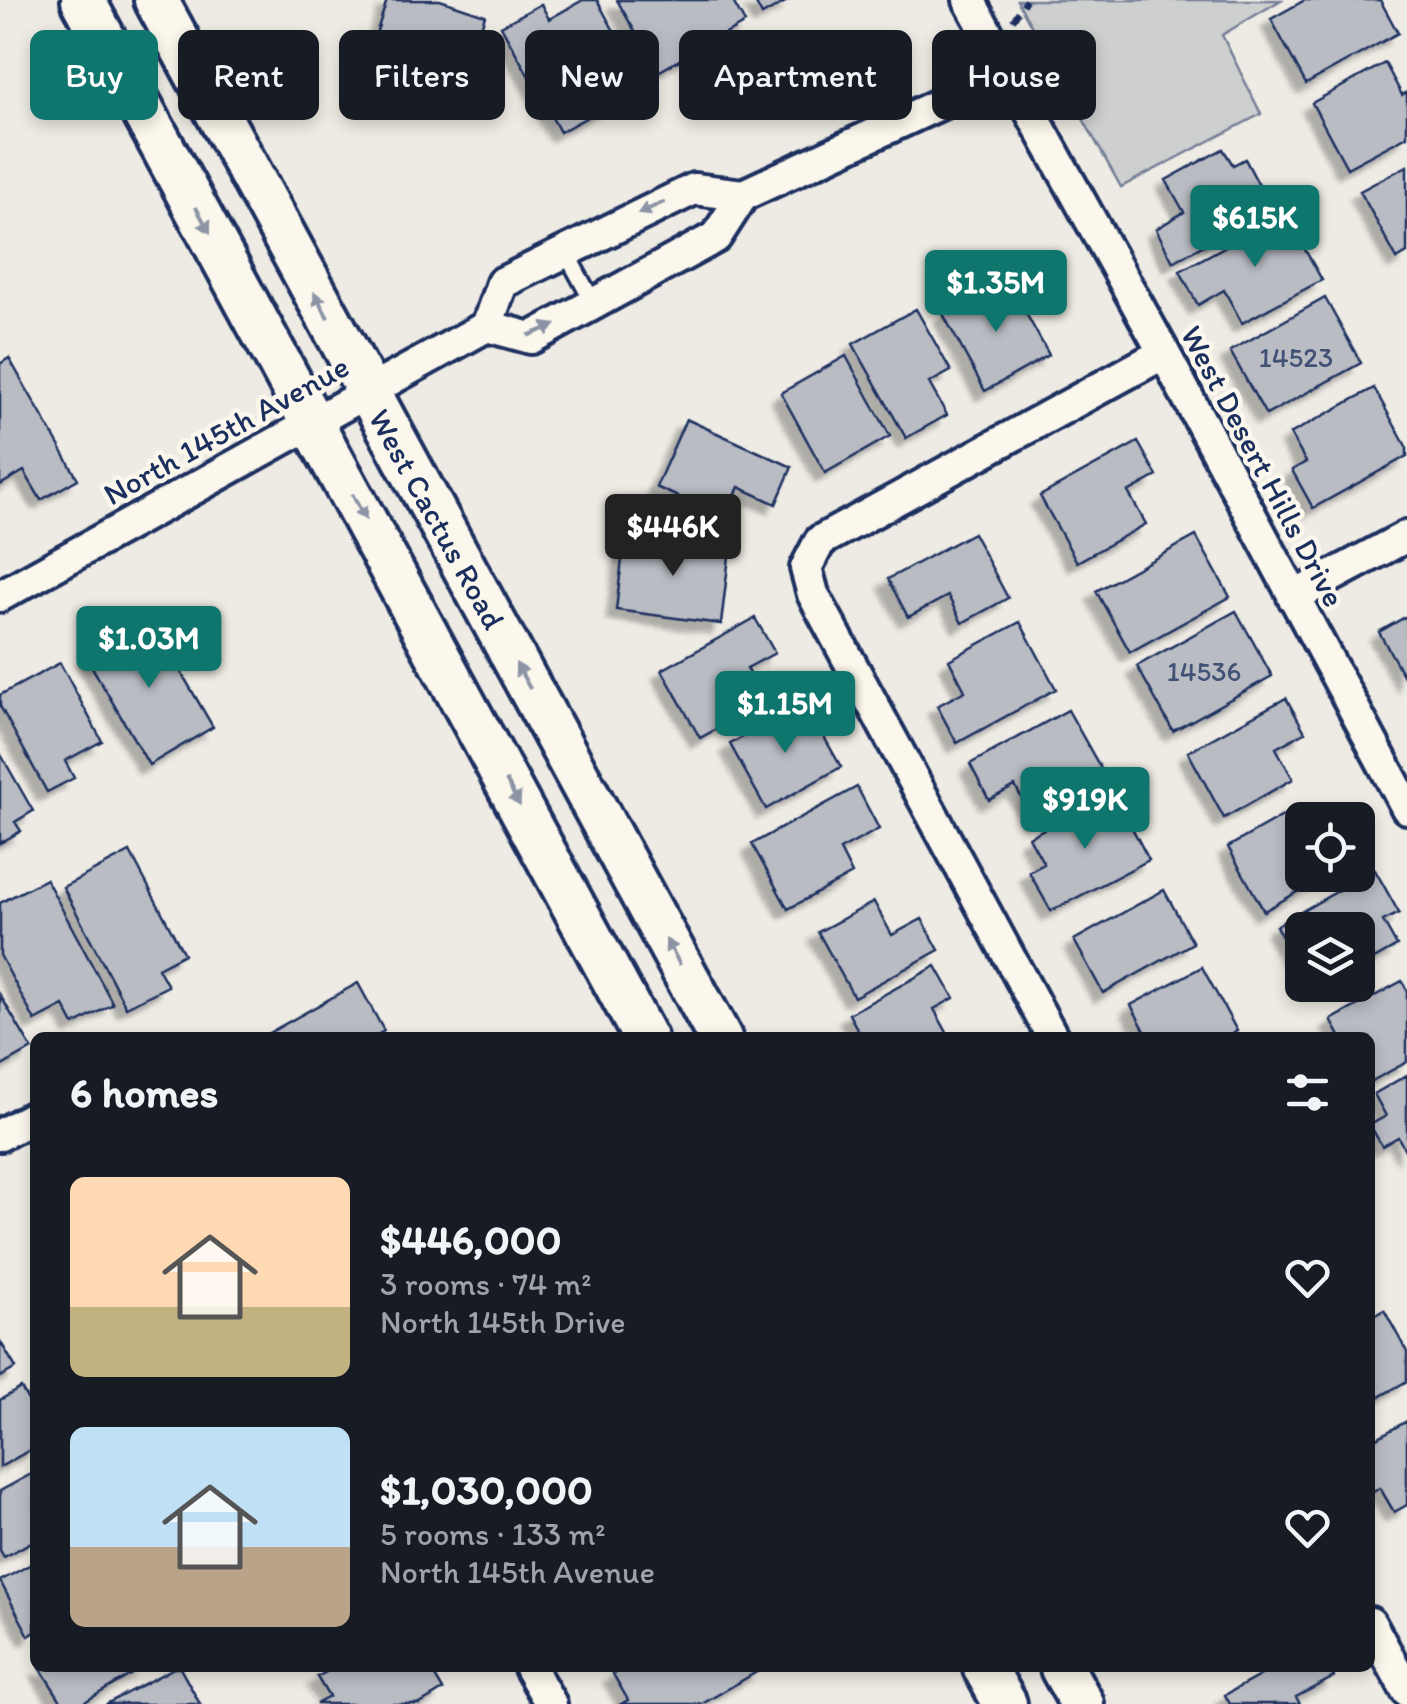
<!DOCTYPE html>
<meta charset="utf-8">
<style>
:root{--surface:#171b24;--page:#20242c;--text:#f1f3f6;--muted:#9ea1a6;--accent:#0f766e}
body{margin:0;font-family:Itim,sans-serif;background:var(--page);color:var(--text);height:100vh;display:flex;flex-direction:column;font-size:38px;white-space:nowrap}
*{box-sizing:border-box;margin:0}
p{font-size:32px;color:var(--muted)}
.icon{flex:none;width:55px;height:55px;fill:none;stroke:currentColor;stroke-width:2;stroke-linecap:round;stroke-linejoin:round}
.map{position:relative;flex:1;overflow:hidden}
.sheet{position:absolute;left:30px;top:1032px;width:1345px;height:640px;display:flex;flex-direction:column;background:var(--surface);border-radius:15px;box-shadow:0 5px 15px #0003}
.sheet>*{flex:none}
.banner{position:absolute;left:30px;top:30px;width:1348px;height:90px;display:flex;gap:20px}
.tools{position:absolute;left:1285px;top:802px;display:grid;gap:20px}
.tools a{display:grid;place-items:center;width:90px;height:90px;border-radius:15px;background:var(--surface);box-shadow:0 5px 15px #0003;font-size:50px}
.price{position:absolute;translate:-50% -85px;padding:0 22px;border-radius:10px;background:var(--accent);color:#fff;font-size:32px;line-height:65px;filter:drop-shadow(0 2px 5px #0008)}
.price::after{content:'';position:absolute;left:50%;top:60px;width:30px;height:22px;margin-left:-15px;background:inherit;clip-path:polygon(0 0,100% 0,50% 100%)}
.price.on{background:#222;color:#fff}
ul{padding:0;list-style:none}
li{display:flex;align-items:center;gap:30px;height:250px;padding:0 40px}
li span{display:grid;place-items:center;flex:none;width:280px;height:200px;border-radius:15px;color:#555}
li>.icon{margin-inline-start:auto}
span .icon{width:120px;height:120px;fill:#fffc;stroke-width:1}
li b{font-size:42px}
h2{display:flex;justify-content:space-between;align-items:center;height:120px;padding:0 40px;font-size:42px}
.tag{padding:0 35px;border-radius:15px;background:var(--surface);box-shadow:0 5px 15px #0003;font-size:35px;line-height:90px}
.tag.on{background:var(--accent);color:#fff}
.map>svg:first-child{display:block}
.green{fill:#cecfcf;stroke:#747f96;stroke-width:2.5}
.building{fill:#b9bcc3;stroke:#1b2f5e;stroke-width:2.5;filter:url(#shadow)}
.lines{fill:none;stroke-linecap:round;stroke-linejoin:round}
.service-casing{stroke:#1b2f5e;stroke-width:22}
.minor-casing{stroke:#1b2f5e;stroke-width:38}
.secondary-casing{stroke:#1b2f5e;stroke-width:50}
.path{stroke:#1b2f5e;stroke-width:6;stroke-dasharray:10 8;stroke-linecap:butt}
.service{stroke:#fbf7ec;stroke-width:15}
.minor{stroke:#fbf7ec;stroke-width:30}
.secondary{stroke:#fbf7ec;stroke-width:42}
.oneway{fill:#8b93a5}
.labels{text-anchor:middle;stroke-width:9;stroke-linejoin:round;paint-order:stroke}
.number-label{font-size:28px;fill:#425277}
.street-label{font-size:32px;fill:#1b2f5e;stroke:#fbf7ec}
</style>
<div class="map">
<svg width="1407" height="1704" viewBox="0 0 1407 1704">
<defs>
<filter id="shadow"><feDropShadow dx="-9" dy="9" stdDeviation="2.5" flood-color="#0004"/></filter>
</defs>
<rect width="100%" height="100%" fill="#eeebe4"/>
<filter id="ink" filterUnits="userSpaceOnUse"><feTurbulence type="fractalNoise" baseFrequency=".01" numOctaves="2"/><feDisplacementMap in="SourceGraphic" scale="20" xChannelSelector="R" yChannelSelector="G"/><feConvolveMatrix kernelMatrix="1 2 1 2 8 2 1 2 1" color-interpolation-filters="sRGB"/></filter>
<g filter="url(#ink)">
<path class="green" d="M1017 0H1281L1222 35 1261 114 1121 187Z"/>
<path class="building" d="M387 0H440L485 15 459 96 366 65Z
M583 0H597L644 86 560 132 501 26 541 4 549 19Z
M617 0H732L745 23 658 72Z
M754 0H789L762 15Z
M1305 0H1380L1398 33 1306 84 1271 19Z
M1385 63 1402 95 1407 92V136L1347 168 1312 103Z
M1223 149 1233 165 1245 159 1271 208 1173 262 1156 229 1184 212 1166 180Z
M1407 166V253L1397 259 1360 191Z
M1285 214 1322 280 1242 323 1224 290 1198 305 1180 271Z
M1007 279 1049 355 985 391 943 314Z
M1325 298 1361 363 1266 415 1230 351Z
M916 309 951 371 929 383 947 415 906 438 853 344Z
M846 356 890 436 825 473 781 393Z
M9 358 78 479 41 500 24 471 0 485V364Z
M1374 388 1407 448V456L1313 508 1292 470 1306 462 1290 434Z
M686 419 792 467 776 504 739 487 725 518 656 487Z
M1138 442 1157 476 1128 492 1146 524 1077 562 1040 496Z
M973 533 1008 598 962 623 948 596 908 617 888 579Z
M625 534 730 548 721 624 616 610Z
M1196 536 1230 597 1130 652 1096 591Z
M1236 611 1272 676 1173 731 1137 666Z
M1407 616V682L1379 632Z
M149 617 213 727 149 765 85 655Z
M755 618 775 653 747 668 765 702 700 738 662 670Z
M1020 622 1056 689 957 743 937 706 965 691 949 660Z
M60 663 102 741 65 761 74 778 47 792 0 706V695Z
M1286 698 1305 732 1276 748 1293 779 1224 818 1188 752Z
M805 703 841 767 766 809 730 744Z
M1068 710 1105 776 1032 817 1015 786 989 800 970 764Z
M0 753 33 811 15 822 21 831 0 843Z
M857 787 879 829 840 850 852 874 788 909 752 844Z
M1113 792 1149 860 1051 911 1029 872 1044 864 1029 837Z
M1295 809 1302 822V875H1327L1264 911 1228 847Z
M130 852 184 954 158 968 168 986 126 1007 63 887Z
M1375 870 1399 913 1383 921 1397 946 1358 968V930H1302V974L1276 926Z
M46 879 113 1004 74 1025 64 1006 35 1021 0 955V903Z
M1164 890 1193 943 1103 993 1074 940Z
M874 902 892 935 922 919 939 950 854 997 818 932Z
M936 966 954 998 934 1009 950 1038H862L849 1014Z
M1202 967 1237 1031 1225 1038H1137L1146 1033 1131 1005Z
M1402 981 1407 990V1062L1370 1082V1038H1341L1331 1020Z
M358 983 384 1031 372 1038H260Z
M0 995 32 1049 0 1067Z
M1407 1075V1154L1398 1137 1382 1146 1370 1125 1386 1116 1374 1094Z
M1384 1310 1407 1352V1381L1370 1402V1318Z
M0 1341 16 1368 0 1377Z
M21 1388 35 1413V1447L0 1467V1400Z
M1407 1421V1505L1394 1512 1380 1488 1370 1494V1442Z
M35 1472V1540L4 1557 0 1550V1491Z
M35 1562V1632L29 1636 0 1581Z
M40 1668H142L81 1704H63Z
M174 1668H180L200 1704H106Z
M334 1668H430L443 1690 420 1704H316L329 1697 317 1677Z
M625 1668H758L760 1670 702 1704H621L628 1700 613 1674Z
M1274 1668H1329L1334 1677 1296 1697 1300 1704H1230L1225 1695Z"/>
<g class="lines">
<g class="service-casing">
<path id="service" d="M565 251 594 304"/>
</g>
<g class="minor-casing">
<path id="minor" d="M969 0 1164 353 1407 808
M487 326 531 338 716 237 743 195 1009 72
M0 596 487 326 502 283 694 189 743 195
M1293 597 1407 536
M1053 1038 813 594 806 568 820 541 1164 353
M0 1135 35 1116
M1370 1623 1407 1691
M530 1668 551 1704"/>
</g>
<g class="secondary-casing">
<path id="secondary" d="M83 0 645 1038
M156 0 720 1038
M985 1668 1005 1704
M1062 1668 1082 1704"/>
</g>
<path class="path" d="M1013 20 1026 0"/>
<use href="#service" class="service"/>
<use href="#minor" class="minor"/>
<use href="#secondary" class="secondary"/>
</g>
<defs><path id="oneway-solid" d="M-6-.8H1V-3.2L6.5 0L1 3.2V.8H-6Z" transform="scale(2.5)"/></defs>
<g class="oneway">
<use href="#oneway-solid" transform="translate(651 208) rotate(155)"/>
<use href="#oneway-solid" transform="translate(203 220) rotate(61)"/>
<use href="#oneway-solid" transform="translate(321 305) rotate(-118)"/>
<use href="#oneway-solid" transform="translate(542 330) rotate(-22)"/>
<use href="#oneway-solid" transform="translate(359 507) rotate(62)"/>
<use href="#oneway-solid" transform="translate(523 676) rotate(-119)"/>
<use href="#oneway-solid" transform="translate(513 793) rotate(62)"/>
<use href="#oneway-solid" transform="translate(673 952) rotate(-119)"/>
</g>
</g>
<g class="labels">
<g class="number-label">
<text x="1296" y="367">14523</text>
<text x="1204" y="681">14536</text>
</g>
<g class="street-label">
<text transform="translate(226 430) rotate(-29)" y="11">North 145th Avenue</text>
<text transform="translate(1263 466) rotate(62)" y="11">West Desert Hills Drive</text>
<text transform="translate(437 519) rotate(61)" y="11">West Cactus Road</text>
</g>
</g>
</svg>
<div class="tools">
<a><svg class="icon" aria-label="locate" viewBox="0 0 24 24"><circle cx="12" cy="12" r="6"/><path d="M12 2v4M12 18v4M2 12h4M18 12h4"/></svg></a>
<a><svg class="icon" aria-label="layers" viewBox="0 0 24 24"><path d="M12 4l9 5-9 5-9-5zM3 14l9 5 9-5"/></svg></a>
</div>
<b class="price" style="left:1255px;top:270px">$615K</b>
<b class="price" style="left:996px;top:335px">$1.35M</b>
<b class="price on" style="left:673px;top:579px">$446K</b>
<b class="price" style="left:149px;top:691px">$1.03M</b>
<b class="price" style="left:785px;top:756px">$1.15M</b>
<b class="price" style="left:1085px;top:852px">$919K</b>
<div class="banner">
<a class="tag on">Buy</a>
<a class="tag">Rent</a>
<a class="tag">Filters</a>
<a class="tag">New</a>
<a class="tag">Apartment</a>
<a class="tag">House</a>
</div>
<section class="sheet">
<h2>6 homes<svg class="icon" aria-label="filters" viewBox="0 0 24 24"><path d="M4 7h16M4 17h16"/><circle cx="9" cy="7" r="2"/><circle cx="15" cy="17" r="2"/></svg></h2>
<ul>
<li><span style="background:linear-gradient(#ffd9b3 65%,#c2b280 0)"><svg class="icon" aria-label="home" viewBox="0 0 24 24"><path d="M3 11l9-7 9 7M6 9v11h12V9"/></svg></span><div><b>$446,000</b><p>3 rooms · 74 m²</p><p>North 145th Drive</p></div><svg class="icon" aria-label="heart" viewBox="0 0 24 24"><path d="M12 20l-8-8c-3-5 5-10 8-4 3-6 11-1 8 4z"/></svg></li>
<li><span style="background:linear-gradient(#bfe0f5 60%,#b9a48a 0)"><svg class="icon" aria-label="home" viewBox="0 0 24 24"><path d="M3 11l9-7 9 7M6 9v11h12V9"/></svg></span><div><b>$1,030,000</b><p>5 rooms · 133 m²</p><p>North 145th Avenue</p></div><svg class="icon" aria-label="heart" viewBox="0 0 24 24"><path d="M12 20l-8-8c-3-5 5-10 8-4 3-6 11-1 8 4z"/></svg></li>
</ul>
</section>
</div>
